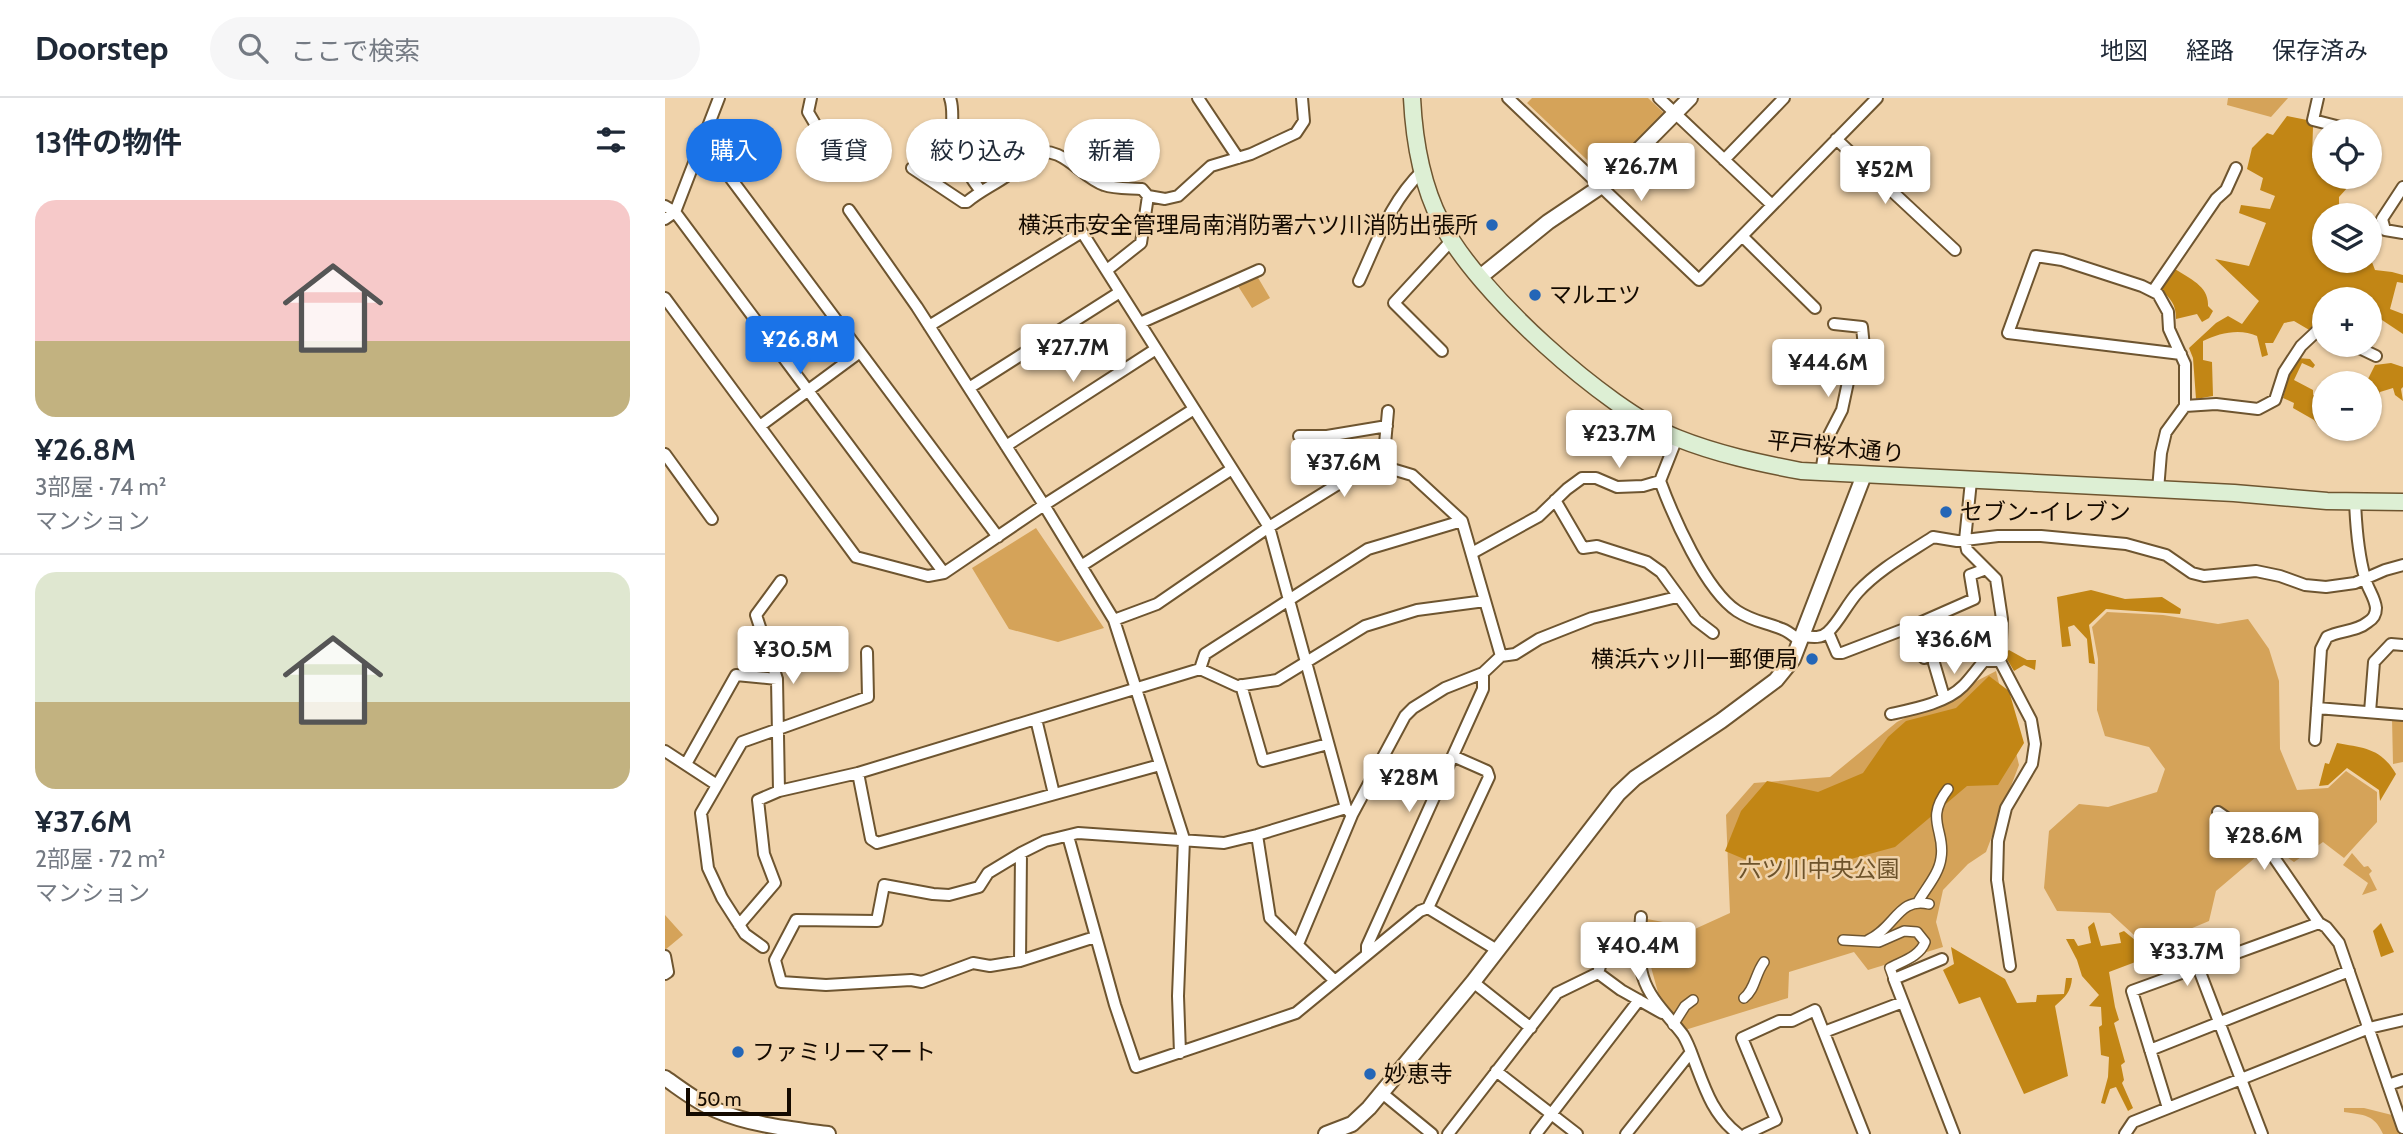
<!DOCTYPE html>
<html lang="ja">
<meta charset="utf-8">
<style>
:root{--surface:#fff;--page:#f6f6f7;--text:#1f2937;--muted:#747a83;--line:#e0e1e3;--accent:#1a73e8}
body{margin:0;font-family:Cabin,"Noto Sans JP",sans-serif;background:var(--page);color:var(--text);height:100vh;display:flex;flex-direction:column;font-size:26px;white-space:nowrap}
*{box-sizing:border-box;margin:0}
p{font-size:23px;color:var(--muted)}
.icon{flex:none;width:38px;height:38px;fill:none;stroke:currentColor;stroke-width:2;stroke-linecap:round;stroke-linejoin:round}
.map{position:relative;flex:1;overflow:hidden}
.drawer{display:flex;flex-direction:column;background:var(--surface);width:665px}
.drawer>*{flex:none}
.top-card{position:absolute;left:21px;top:21px;width:665px;height:63px;display:flex;gap:14px}
.fabs{position:absolute;left:1647px;top:21px;display:grid;gap:14px}
.fabs a{display:grid;place-items:center;width:70px;height:70px;border-radius:50%;background:var(--surface);box-shadow:0 2px 5px #0004;font-size:35px}
.scale{position:absolute;left:21px;bottom:18px;width:105px;box-sizing:border-box;padding-left:7px;border:4px solid #140a00;border-top:0;font-size:19px;line-height:24px;white-space:nowrap;color:#140a00;-webkit-text-stroke:5px #f0d3ab;paint-order:stroke}
.price{position:absolute;translate:-50% -60px;padding:0 16px;border-radius:7px;background:#fff;color:#222;font-size:23px;line-height:46px;filter:drop-shadow(0 2px 4px #0008)}
.price::after{content:'';position:absolute;left:50%;top:42px;width:21px;height:16px;margin-left:-10px;background:inherit;clip-path:polygon(0 0,100% 0,50% 100%)}
.price.on{background:var(--accent);color:#fff}
ul{padding:0;list-style:none}
li{display:grid;align-content:center;gap:14px;height:371px;padding:0 35px}
li+li{border-top:2px solid var(--line)}
li span{display:grid;place-items:center;height:217px;border-radius:21px;color:#555}
li>.icon{margin-inline-start:auto}
span .icon{width:126px;height:126px;fill:#fffc;stroke-width:1}
li b{font-size:30px}
h2{display:flex;justify-content:space-between;align-items:center;height:84px;padding:0 35px;font-size:30px}
.chip{padding:0 24px;border-radius:32px;background:var(--surface);box-shadow:0 2px 5px #0004;font-size:24px;line-height:63px}
.chip.on{background:var(--accent);color:#fff}
header{display:flex;align-items:center;gap:42px;box-sizing:border-box;height:98px;padding:0 35px;background:var(--surface);border-bottom:2px solid var(--line)}
header strong{font-size:33px}
nav{display:flex;gap:38px;margin-inline-start:auto;font-size:24px}
.search{width:490px;height:63px;background:var(--page);display:flex;align-items:center;gap:18px;box-sizing:border-box;padding:0 24px;border-radius:38px;color:var(--muted);font-size:26px}
main{display:flex;flex:1;min-height:0}
.map>svg:first-child{display:block}
.green{fill:#d5a359}
.forest{fill:#c28615}
.lines{fill:none;stroke-linecap:round;stroke-linejoin:round}
.pedestrian-casing{stroke:#6e5530;stroke-width:12}
.minor-casing{stroke:#6e5530;stroke-width:14}
.tertiary-casing{stroke:#6e5530;stroke-width:18}
.secondary-casing{stroke:#6e5530;stroke-width:19}
.pedestrian{stroke:#fff;stroke-width:9}
.minor{stroke:#fff;stroke-width:10}
.tertiary{stroke:#fff;stroke-width:14}
.secondary{stroke:#ddefd4;stroke-width:16}
.poi-dot{fill:#2466b7;stroke:#f0d3ab;stroke-width:2.5}
.labels{text-anchor:middle;stroke-width:5;stroke-linejoin:round;paint-order:stroke}
.poi-label{font-size:23px;fill:#140a00;stroke:#f0d3ab;text-anchor:start}
.street-label{font-size:23px;fill:#140a00;stroke:#f0d3ab}
.park-label{font-size:23px;fill:#6d532b;stroke:#f0d3ab}
</style>
<header>
<strong>Doorstep</strong>
<div class="search"><svg class="icon" aria-label="search" viewBox="0 0 24 24"><circle cx="10" cy="10" r="6"/><path d="M15 15l6 6"/></svg>ここで検索</div>
<nav><a>地図</a><a>経路</a><a>保存済み</a></nav>
</header>
<main>
<section class="drawer">
<h2>13件の物件<svg class="icon" aria-label="filters" viewBox="0 0 24 24"><path d="M4 7h16M4 17h16"/><circle cx="9" cy="7" r="2"/><circle cx="15" cy="17" r="2"/></svg></h2>
<ul>
<li><span style="background:linear-gradient(#f6c9c9 65%,#c2b280 0)"><svg class="icon" aria-label="home" viewBox="0 0 24 24"><path d="M3 11l9-7 9 7M6 9v11h12V9"/></svg></span><div><b>¥26.8M</b><p>3部屋 · 74 m²</p><p>マンション</p></div></li>
<li><span style="background:linear-gradient(#dfe7d0 60%,#c2b280 0)"><svg class="icon" aria-label="home" viewBox="0 0 24 24"><path d="M3 11l9-7 9 7M6 9v11h12V9"/></svg></span><div><b>¥37.6M</b><p>2部屋 · 72 m²</p><p>マンション</p></div></li>
</ul>
</section>
<div class="map">
<svg width="1738" height="1036" viewBox="0 0 1738 1036">
<rect width="100%" height="100%" fill="#f0d3ab"/>
<path class="green" d="M867 0H983L1000 16 939 78 862 5Z
M1563 0H1623L1606 19 1562 7Z
M592 178 605 200 587 210 573 188Z
M371 430 439 530 393 544 344 531 307 470Z
M1442 514 1498 517 1553 526 1583 521 1604 551 1614 583 1615 651 1632 692 1663 690 1681 673 1712 694V724L1679 760 1658 744 1629 764 1616 755 1591 759 1551 793 1544 823 1482 849 1445 815 1392 813 1379 790 1384 733 1414 706 1443 709 1492 694 1500 671 1484 649 1440 638 1432 612 1433 561 1427 529Z
M1331 573 1354 667 1321 754 1303 766 1278 792 1271 824 1278 849 1203 872 1189 854 1124 874 1123 900 1020 932 994 898 981 851 982 821 998 824 1021 835 1065 815 1061 717 1089 685 1165 679 1232 624Z
M1727 620 1738 621V664L1728 666Z
M1687 755 1699 769 1703 768 1707 773 1704 776 1712 792 1697 797 1703 785 1678 767Z
M0 817 18 837 0 852Z
M1679 1010H1699L1727 1017 1734 1036H1718C1709 1016 1699 1017 1679 1014Z"/>
<path class="forest" d="M1622 18 1642 22 1648 29 1647 60 1659 64V79H1683V89L1674 99V117H1659V163H1704L1705 159 1710 172 1727 174 1738 177V185L1732 184 1725 211 1738 216V236L1705 214 1704 201H1659V227L1646 233 1629 223 1619 225 1608 245H1600L1603 257 1597 259 1592 238C1575 230 1554 235 1538 243V262L1547 264 1548 298 1531 301 1528 260 1524 250 1551 225 1563 218 1577 226 1594 203 1550 161 1584 168 1601 125 1574 115 1576 107 1605 111 1610 98 1595 92 1598 80 1582 71 1587 50 1602 35 1608 37Z
M1510 171C1525 181 1544 188 1543 208L1548 213 1544 220 1537 224 1532 216 1511 221C1511 206 1506 201 1495 191Z
M1633 260 1645 261 1650 267 1648 270 1637 265 1629 282 1648 292V297L1659 301V319L1654 329 1649 322 1628 310 1629 305 1618 300 1625 273Z
M1726 265 1738 269V289L1736 291 1738 303 1730 297 1728 290 1715 294V301L1708 307 1710 317 1705 319 1704 285H1701L1710 267Z
M1426 492 1460 501 1497 499 1516 511 1515 516 1441 511 1424 527 1430 566 1424 565 1422 541 1409 527 1403 529 1406 548 1397 549 1392 499Z
M1344 552 1362 562H1371L1370 572 1359 567 1349 573 1339 556Z
M1324 578 1344 593 1359 645 1333 687 1302 688 1230 749 1164 767 1091 766 1060 753 1076 713 1102 683 1153 694 1198 675 1223 639 1241 623 1291 610Z
M1672 645C1699 650 1716 650 1731 676L1715 703 1714 692 1682 670 1663 687 1654 688 1660 665 1664 666Z
M1429 824 1436 848 1456 845 1454 835 1459 833 1482 852 1509 840 1510 849 1444 874 1450 909 1454 922 1449 925 1460 964 1456 967 1459 982 1457 985 1468 1010 1463 1013 1451 989 1445 991 1440 1006 1436 1005 1443 979 1444 959 1436 957 1434 929 1437 927 1436 909 1424 908 1434 897 1417 878 1412 862 1401 841H1409L1413 848 1426 845 1423 829Z
M1716 825 1729 854 1716 859 1708 833Z
M1286 849 1340 881 1352 905 1371 904 1372 897 1399 896 1401 880H1407C1406 894 1400 899 1390 908L1403 978 1359 996 1315 899 1294 906 1278 872 1289 866Z"/>
<g class="lines">
<g class="pedestrian-casing">
<path id="pedestrian" d="M1253 804C1261 790 1274 776 1276 760 1281 733 1259 722 1283 691
M1178 842 1214 844 1239 833 1252 834 1260 844C1255 858 1238 863 1225 870L1229 881
M1203 842C1231 829 1233 799 1264 806
M1079 900C1090 892 1090 876 1099 864
M1008 927 1020 908 1028 902"/>
</g>
<g class="minor-casing">
<path id="minor" d="M146 0 143 14 153 31 162 33 165 40 164 49
M285 0C289 11 286 21 288 33 291 55 302 75 315 92
M533 0 573 60
M843 0 1034 182 1212 0
M994 0 1107 107
M1653 0 1648 22 1687 32
M1171 41 1290 152
M33 52 61 74 333 439
M1059 62 1119 0
M247 70 298 104H302C315 93 329 87 343 77 351 71 357 59 367 56 397 45 415 79 439 87 450 91 465 90 477 91L483 98 500 101 513 98 546 68 586 56 631 35 639 23 637 0
M424 78 433 68 478 52
M1738 89 1717 121 1720 132 1738 135
M0 108 10 114 279 475
M184 112 252 209 379 407 449 522 519 741 513 898 515 955
M0 121 10 114 54 0
M1077 138 1150 210
M442 172 476 145 483 98
M694 183C713 142 725 104 758 72
M1488 193 1551 101 1561 92 1571 70
M0 200 191 459 263 478 279 475 379 407 529 311
M475 225 594 172
M264 228 417 134 604 429 681 710
M1688 247 1711 258
M777 253 729 205 786 143
M304 290 455 194
M1520 308 1551 306 1593 311 1610 302 1619 274 1636 248 1652 233H1659
M95 328 195 254
M634 338H662L722 328
M341 348 491 251
M0 356 47 421
M718 368 723 313
M1156 375 1161 343 1177 312 1183 284 1200 259 1197 229 1169 226
M995 383C1008 418 1040 492 1072 513 1089 524 1100 524 1117 531 1123 533 1130 539 1135 543
M1306 383 1300 442 1302 452 1331 481 1337 521 1335 563 1366 622 1370 646 1367 666 1341 710 1333 743 1332 782 1345 868
M1493 392 1496 355 1501 334 1520 308V266L1504 231 1503 214 1493 196 1477 188 1397 162 1371 158 1343 235 1516 256
M890 402 918 450 932 448 982 464 996 474 1031 522 1048 535
M807 455 874 418 902 391 917 380H931L952 389 978 388 995 383 1012 340
M416 468 567 371
M449 522 492 506 604 429 707 365 747 377 797 423 836 558
M1250 527 1259 560
M1163 534 1172 555H1177L1250 527 1309 501 1305 477 1321 471
M1137 538C1146 539 1156 541 1163 534 1174 524 1182 506 1193 494 1213 472 1242 456 1268 439L1292 443 1333 438H1376L1461 446 1501 457 1527 475 1539 478 1591 473 1615 478 1640 487 1661 489 1690 485 1720 472 1738 467
M1269 565 1279 599
M535 571 540 556 703 451 797 423
M576 587 598 663 663 646
M1652 610 1738 617
M1705 614 1709 564 1726 546 1738 547
M1226 616C1249 611 1281 605 1298 588 1305 581 1312 571 1319 563H1335
M371 621 389 696
M1650 642 1656 551 1662 539C1675 532 1691 534 1703 524 1708 521 1711 516 1711 510 1710 499 1702 490 1700 480 1693 455 1691 429 1690 403
M0 653 52 687
M21 666 71 577 112 581
M193 675 206 741 212 745 495 667
M114 693 112 581 91 517 116 483
M1553 714 1586 737 1608 758 1654 825 1661 829 1674 845 1738 1030
M592 737 605 820 669 882
M403 738 450 907 471 969 631 915 755 813 763 810 832 852
M763 810 824 679 822 673 788 658
M976 819C975 838 972 860 978 879 985 902 1004 918 1018 937 1023 945 1026 954 1029 962 1040 991 1048 1017 1073 1036
M74 827 110 785 99 756 93 702 114 693 193 675 535 571 572 588 612 582 700 528 752 512 820 503
M430 839 355 863 325 868 308 865 257 884 246 882 161 887 116 884 110 862 131 822 212 823 219 787 268 796 284 797 314 789 323 775 356 755 380 743 413 735 559 745 592 737 681 710 687 717
M633 846 687 717 740 618 748 610 780 590 818 575 836 558 850 556 874 541 927 520 1012 499
M98 849 80 836 57 800 43 770 36 715 77 644 203 599 202 554
M702 855V848L818 591V575
M0 858 3 874 0 876
M1277 861 1229 881 1289 1036
M355 863 356 755
M1533 869 1597 1036
M933 875 956 892 997 915
M808 884 866 930
M1159 934 1238 904
M1485 952 1684 873
M831 973 912 1036
M1723 987 1738 982
M717 995 767 1036
M1503 1010 1467 893 1654 825
M783 1036 892 895 933 875 945 834
M871 1036 974 902
M961 1036 1026 954
M1081 1036 1111 1022 1077 940 1114 923H1127L1150 912 1199 1036
M1460 1036 1468 1024 1704 930 1738 922"/>
</g>
<g class="tertiary-casing">
<path id="tertiary" d="M815 179 883 124 941 85 1025 0
M0 980C16 991 32 1004 51 1012 85 1027 126 1031 163 1036
M661 1036 687 1026 704 1010 808 884 953 696 970 680 1056 623 1111 582 1128 561 1135 543 1199 377"/>
</g>
<g class="secondary-casing">
<path id="secondary" d="M747 0C749 41 757 87 776 124 811 194 940 310 1012 340 1052 356 1094 365 1136 373L1569 395 1662 403 1738 404"/>
</g>
<use href="#pedestrian" class="pedestrian"/>
<use href="#minor" class="minor"/>
<use href="#tertiary" class="tertiary"/>
<use href="#secondary" class="secondary"/>
</g>
<g class="poi-dot">
<circle cx="827" cy="127" r="7"/>
<circle cx="870" cy="197" r="7"/>
<circle cx="1281" cy="414" r="7"/>
<circle cx="1147" cy="561" r="7"/>
<circle cx="73" cy="954" r="7"/>
<circle cx="705" cy="976" r="7"/>
</g>
<g class="labels">
<g class="poi-label">
<text x="813" y="135" text-anchor="end">横浜市安全管理局南消防署六ツ川消防出張所</text>
<text x="884" y="205">マルエツ</text>
<text x="1295" y="422">セブン-イレブン</text>
<text x="1133" y="569" text-anchor="end">横浜六ッ川一郵便局</text>
<text x="87" y="962">ファミリーマート</text>
<text x="719" y="984">妙恵寺</text>
</g>
<g class="street-label">
<text transform="translate(1171 349) rotate(6)" y="8">平戸桜木通り</text>
</g>
<g class="park-label">
<text x="1154" y="779">六ツ川中央公園</text>
</g>
</g>
</svg>
<div class="fabs">
<a><svg class="icon" aria-label="locate" viewBox="0 0 24 24"><circle cx="12" cy="12" r="6"/><path d="M12 2v4M12 18v4M2 12h4M18 12h4"/></svg></a>
<a><svg class="icon" aria-label="layers" viewBox="0 0 24 24"><path d="M12 4l9 5-9 5-9-5zM3 14l9 5 9-5"/></svg></a>
<a>+</a>
<a>−</a>
</div>
<div class="scale">50 m</div>
<b class="price" style="left:976px;top:105px">¥26.7M</b>
<b class="price" style="left:1220px;top:108px">¥52M</b>
<b class="price on" style="left:135px;top:278px">¥26.8M</b>
<b class="price" style="left:408px;top:286px">¥27.7M</b>
<b class="price" style="left:1163px;top:301px">¥44.6M</b>
<b class="price" style="left:954px;top:372px">¥23.7M</b>
<b class="price" style="left:679px;top:401px">¥37.6M</b>
<b class="price" style="left:1289px;top:578px">¥36.6M</b>
<b class="price" style="left:128px;top:588px">¥30.5M</b>
<b class="price" style="left:744px;top:716px">¥28M</b>
<b class="price" style="left:1599px;top:774px">¥28.6M</b>
<b class="price" style="left:973px;top:884px">¥40.4M</b>
<b class="price" style="left:1522px;top:890px">¥33.7M</b>
<div class="top-card">
<a class="chip on">購入</a>
<a class="chip">賃貸</a>
<a class="chip">絞り込み</a>
<a class="chip">新着</a>
</div>
</div>
</main>
